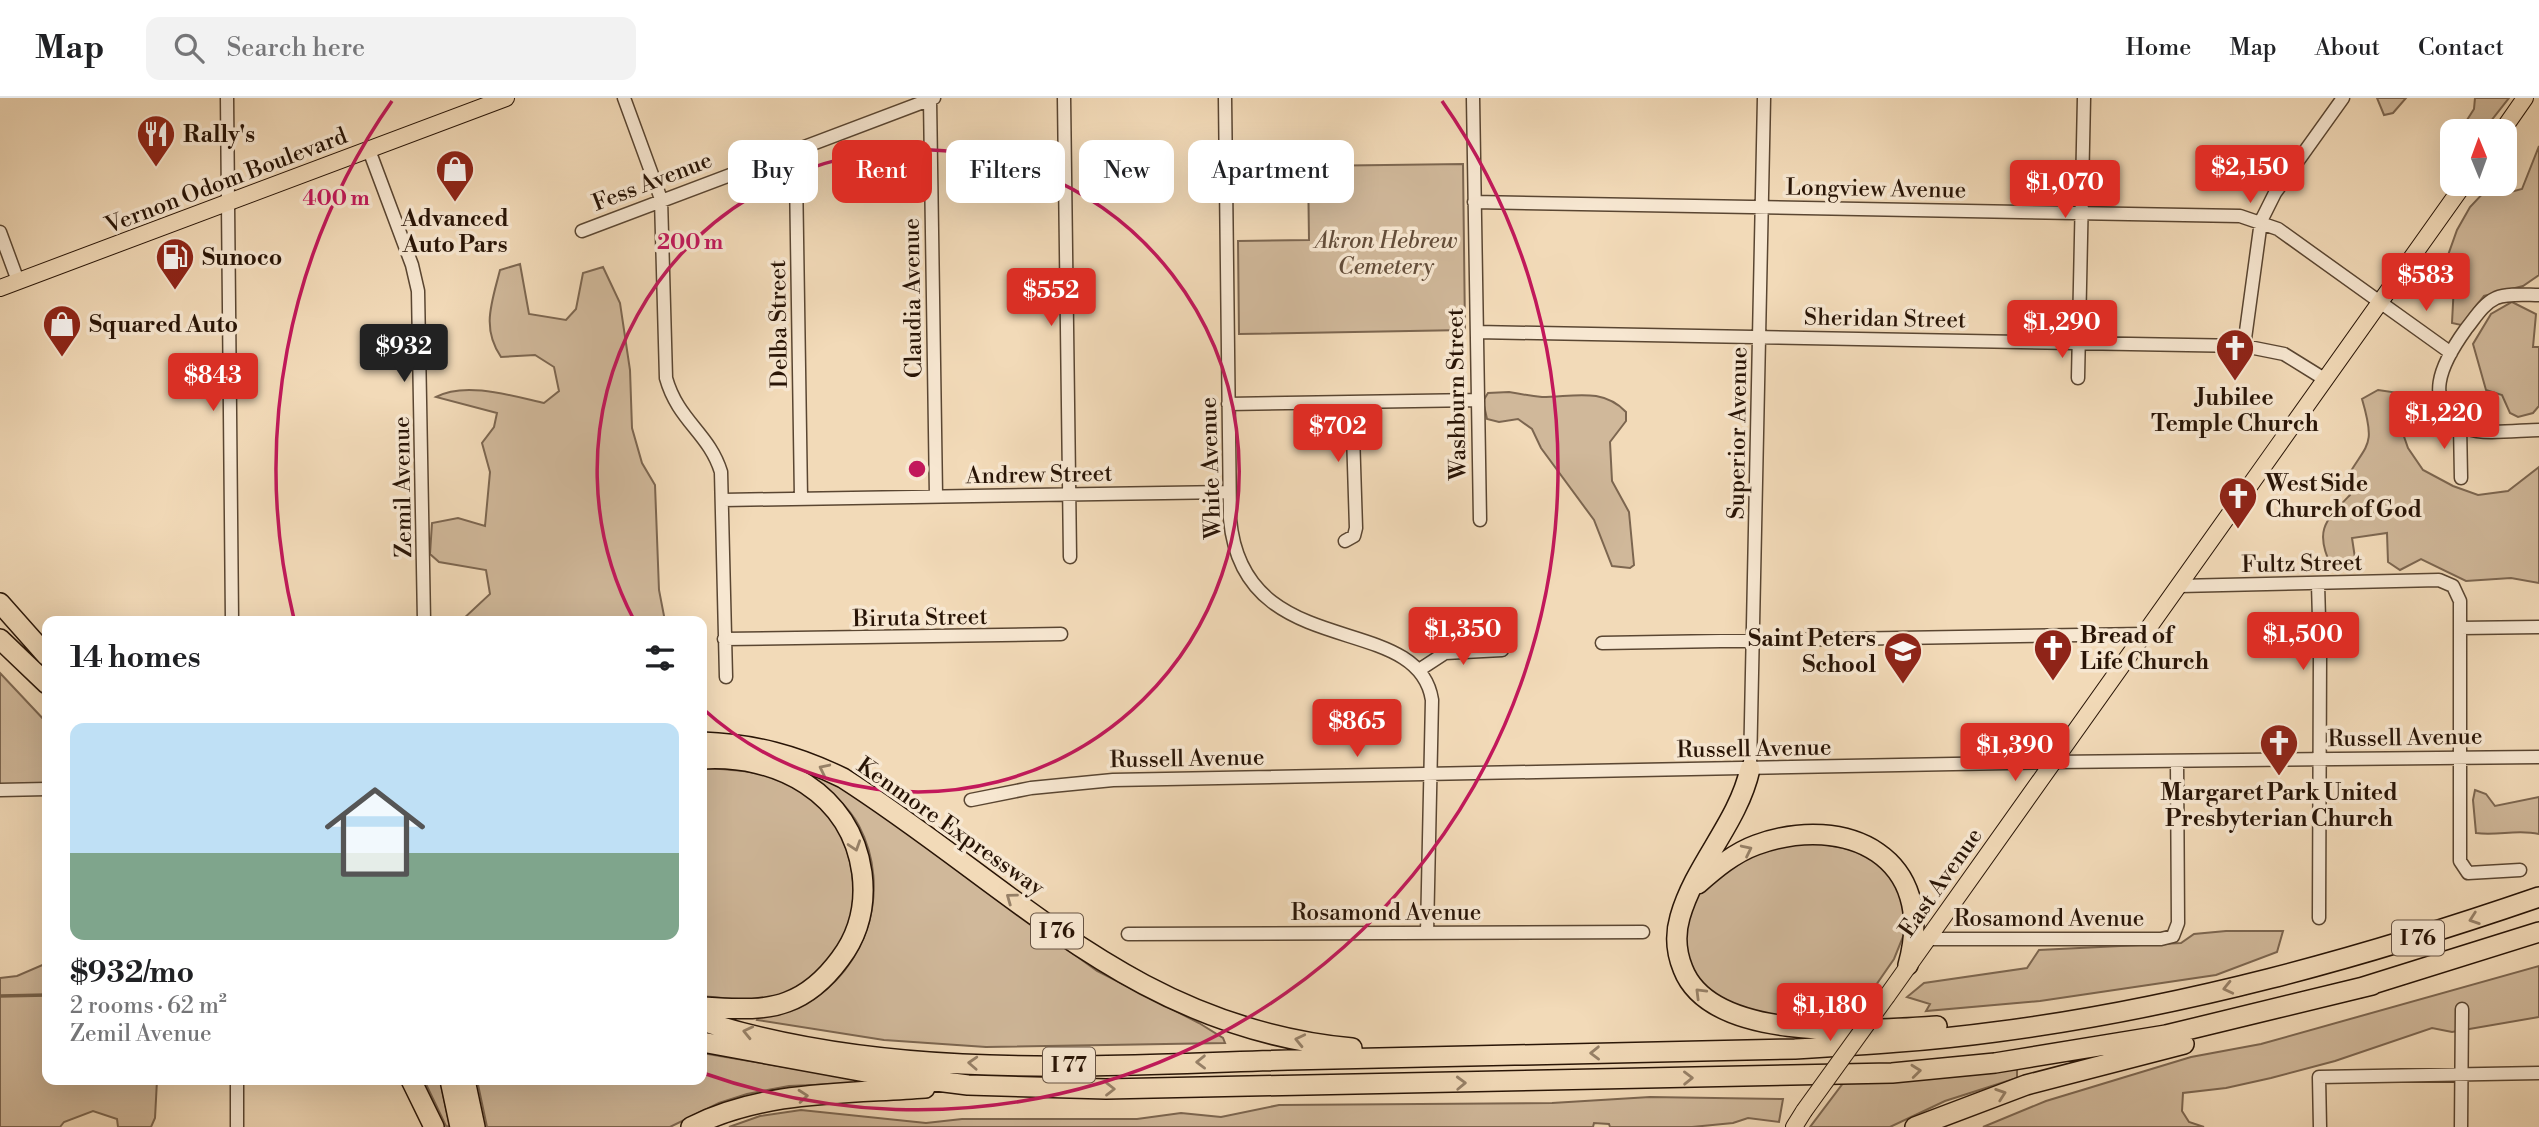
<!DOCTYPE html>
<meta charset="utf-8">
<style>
:root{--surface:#fff;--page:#f2f2f2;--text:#202124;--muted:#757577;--line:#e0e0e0;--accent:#d93025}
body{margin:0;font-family:"Libre Bodoni",serif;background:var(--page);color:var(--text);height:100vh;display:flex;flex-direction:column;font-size:26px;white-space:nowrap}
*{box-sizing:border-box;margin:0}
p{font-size:23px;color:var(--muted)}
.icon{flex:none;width:38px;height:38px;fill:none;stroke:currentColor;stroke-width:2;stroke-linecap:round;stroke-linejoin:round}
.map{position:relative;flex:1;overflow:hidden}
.panel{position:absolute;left:42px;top:518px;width:665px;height:469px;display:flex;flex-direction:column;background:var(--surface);border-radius:14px;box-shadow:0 7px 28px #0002}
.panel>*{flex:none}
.top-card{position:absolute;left:728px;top:42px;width:665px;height:63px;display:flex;gap:14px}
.needle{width:46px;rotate:359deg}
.buttons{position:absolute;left:2440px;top:21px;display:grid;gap:14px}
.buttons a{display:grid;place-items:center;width:77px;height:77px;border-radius:14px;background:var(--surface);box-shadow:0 7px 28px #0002;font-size:35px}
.price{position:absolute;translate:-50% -60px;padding:0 16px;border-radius:7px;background:var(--accent);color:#fff;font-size:23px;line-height:46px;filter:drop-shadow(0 2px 4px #0008)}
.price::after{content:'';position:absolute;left:50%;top:42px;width:21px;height:16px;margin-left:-10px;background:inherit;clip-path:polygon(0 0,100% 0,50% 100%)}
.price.selected{background:#222;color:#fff}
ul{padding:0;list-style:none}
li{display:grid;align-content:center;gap:14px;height:371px;padding:0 28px}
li+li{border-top:2px solid var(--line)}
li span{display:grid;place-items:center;height:217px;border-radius:14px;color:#555}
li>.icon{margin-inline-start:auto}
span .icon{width:126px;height:126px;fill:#fffc;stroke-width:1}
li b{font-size:30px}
h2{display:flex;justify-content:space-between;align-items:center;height:84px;padding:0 28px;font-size:30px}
.chip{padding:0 24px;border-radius:14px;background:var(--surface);box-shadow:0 7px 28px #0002;font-size:24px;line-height:63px}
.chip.selected{background:var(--accent);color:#fff}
header{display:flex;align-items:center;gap:42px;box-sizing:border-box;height:98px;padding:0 35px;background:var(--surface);border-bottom:2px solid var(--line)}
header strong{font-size:33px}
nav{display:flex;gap:38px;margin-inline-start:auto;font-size:24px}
.search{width:490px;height:63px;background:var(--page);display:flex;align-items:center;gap:18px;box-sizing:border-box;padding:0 24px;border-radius:14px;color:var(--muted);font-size:26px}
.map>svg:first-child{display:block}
.green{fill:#d0b89a;stroke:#7c6650;stroke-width:2}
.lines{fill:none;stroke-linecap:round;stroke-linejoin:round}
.stream{stroke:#78634c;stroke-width:3.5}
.minor-casing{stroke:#5a4632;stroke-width:15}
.major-casing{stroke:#281406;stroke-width:18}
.highway-casing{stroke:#281406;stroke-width:22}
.minor{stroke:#f7e7d1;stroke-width:12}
.major{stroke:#f2dab8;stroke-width:16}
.highway{stroke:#f2dab8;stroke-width:19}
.major-bridge-casing{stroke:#281406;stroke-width:18;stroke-linecap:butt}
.major-bridge{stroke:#f2dab8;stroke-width:16}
.oneway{stroke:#978168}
.ring{fill:none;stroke:#c2185b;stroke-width:3.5}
.labels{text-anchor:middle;stroke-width:7;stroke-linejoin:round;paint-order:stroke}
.shield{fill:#f7e7d1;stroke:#665343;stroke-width:2}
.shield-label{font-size:21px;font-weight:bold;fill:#281406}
.poi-label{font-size:23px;font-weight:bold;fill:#281406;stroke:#f7e7d1;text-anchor:start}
.street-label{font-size:23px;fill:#281406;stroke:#f7e7d1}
.park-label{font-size:23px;font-style:italic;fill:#634d3a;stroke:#f7e7d1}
.centre{fill:#c2185b;stroke:#f7e7d1;stroke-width:3.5}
.ring-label{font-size:21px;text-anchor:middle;font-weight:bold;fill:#c2185b;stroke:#f7e7d1;stroke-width:7;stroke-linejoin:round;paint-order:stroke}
</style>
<header>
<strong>Map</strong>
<div class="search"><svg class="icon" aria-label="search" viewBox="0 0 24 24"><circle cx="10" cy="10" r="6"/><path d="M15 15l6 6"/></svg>Search here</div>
<nav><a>Home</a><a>Map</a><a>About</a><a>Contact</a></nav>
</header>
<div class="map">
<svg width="2539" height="1029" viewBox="0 0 2539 1029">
<rect width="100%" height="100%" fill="#f2dab8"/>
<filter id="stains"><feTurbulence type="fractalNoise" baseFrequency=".00286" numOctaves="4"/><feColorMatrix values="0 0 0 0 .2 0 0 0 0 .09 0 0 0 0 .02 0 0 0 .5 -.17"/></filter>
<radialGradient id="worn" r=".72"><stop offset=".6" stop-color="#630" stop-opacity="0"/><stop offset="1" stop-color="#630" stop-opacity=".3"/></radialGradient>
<path class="green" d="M2377 0H2406L2393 15 2384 17Z
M2475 0H2509L2483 33H2460L2474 11Z
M2539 48V177L2523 188 2484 198 2461 227 2452 225 2454 186 2447 160 2457 132 2470 109 2486 92 2503 96 2522 91Z
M1463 66 1465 232 1239 236 1238 143 1309 142 1308 68Z
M520 166 529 216 566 222 576 211 583 175 603 169 620 205 630 272 632 330 642 365 655 387 659 492 665 523H461L490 496 486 472 439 464 430 456 432 425 458 420 485 428 490 374 482 345 494 329 497 315 436 299C465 283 513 298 544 305L559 293 554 269 535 257 501 259C481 230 492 204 500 172Z
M2512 204 2536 216 2533 249H2539V308L2533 315 2518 319 2510 315 2502 297 2486 292 2473 246 2491 216Z
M2378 292 2399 295 2400 327 2408 350 2423 372 2453 388 2478 397 2508 393 2539 369V485L2511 480 2466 483 2421 461 2400 472 2388 464 2387 435 2352 440 2355 460 2332 470C2314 433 2324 424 2350 397L2344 385C2366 344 2377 352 2362 301Z
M1509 294C1520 296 1532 298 1542 299 1573 299 1602 289 1626 314V323L1610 344 1612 383 1629 414 1634 467 1630 470 1612 468 1594 422 1541 350 1532 331 1518 321 1499 324 1487 321 1483 303 1488 295Z
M0 575 47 625V685L0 687Z
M798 667 828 680 857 699 1097 873 1199 925 1223 940 1225 945 986 949 884 942 757 922 759 918C773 915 792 913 805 906 868 871 892 791 859 728 846 703 819 685 798 667Z
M702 670C739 672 778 673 808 696 847 726 861 780 849 826 846 839 835 852 827 863 815 879 797 894 776 899 754 904 725 900 702 898Z
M2475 692 2486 696 2495 708 2539 699V736C2517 731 2498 738 2476 735L2473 702Z
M1802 742 1868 755 1898 781 1907 829 1894 861 1849 926 1798 924 1728 908 1692 877 1683 829 1690 808 1700 794 1747 757Z
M2226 833H2283L2277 854 2216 877 2040 903 1926 913 1930 906 1907 899 1924 885 2027 870 2039 852 2181 845 2194 836Z
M47 865V982H157L155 1020 151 1029H118L117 1021 93 1013 64 1024 60 1029H0V880L17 878Z
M2539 868V919L2452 934 2432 930 2335 963 2271 980 2226 990 2183 995 2182 1013 2189 1024 2204 1029H1983L2046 1003 2191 959 2261 946Z
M702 955 862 982 861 985 789 988 747 996 719 1005 670 1029H487L477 982H702Z
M2017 971V980L1945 1003 1890 1029H1810L1844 984Z
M424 982H440L450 1029 446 1028Z
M1650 999 1783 1001 1779 1024 1748 1020 1733 1025 1692 1029H1610L1609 1026 1594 1025 1593 1029H729L760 1018 801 1012 926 1025 962 1021H1137L1181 1015 1221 1019 1279 1007 1552 1005Z"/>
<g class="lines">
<path class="stream" d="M0 898 47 897"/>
<g class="minor-casing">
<path id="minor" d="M227 0 232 523
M624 0 661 101 666 280C678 323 709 335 721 374L726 579
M1064 0 1070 459
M1225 0 1230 421C1243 567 1418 511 1432 602L1427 835
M1473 0 1480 422
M930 1 936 398
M369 52 412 167 418 193 424 523
M793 52 796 76 801 400
M1474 104 2240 118 2278 131 2451 255
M582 133 934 0
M0 134 18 183
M2539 197C2526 197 2508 195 2496 200 2483 206 2475 220 2466 231 2443 263 2418 307 2469 331 2482 337 2522 332 2539 332
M1477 234 2244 248 2284 256 2326 282
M2244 248 2261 123 2275 95 2343 0
M2078 280 2084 0
M1228 306 1477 302
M2460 326 2461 380
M723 402 1229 394
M1345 443 1354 438 1356 430 1352 304
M2318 486 2320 556 2319 820
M2179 488 2439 482 2453 488 2460 503V763L2468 775 2520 772
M2460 530 2539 529
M724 541 1061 536
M1602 545 2145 536
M1419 572 1445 555 1502 552
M1750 671 1764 0
M0 692 47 691
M971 702 1031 690 1113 682 2054 664 2539 659
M1128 836 1643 834
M1928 841H2161L2173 838 2178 825 2177 663
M237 982V1029
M2320 1029 2319 979 2539 975
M2461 1029 2462 911"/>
</g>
<g class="major-casing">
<path id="major" d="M2502 33 2525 0
M0 190 506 0
M1887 898 2464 86
M1794 1029 1804 1013"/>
</g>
<g class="highway-casing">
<path id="highway" d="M0 505 47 558
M0 541 47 586
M702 644C754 646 796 657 843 680 1016 791 1135 930 1352 950
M702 661C777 656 851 695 862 775 866 807 859 836 840 861 826 880 809 896 787 904 761 914 729 910 702 909
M1750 671C1738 725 1695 766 1680 819 1675 836 1676 854 1683 871 1712 946 1870 932 1937 928
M1698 786C1715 771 1734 755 1756 747 1847 714 1938 760 1908 867
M2360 890 2539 834
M702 923C889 983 1095 968 1288 962 1457 957 1626 954 1795 951 1862 947 1929 943 1995 934 2181 910 2362 860 2539 799
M702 944 865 974 968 987 1106 991 1892 975 1995 965 2166 937 2372 887
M411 982 434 1029
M450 982 460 1029
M465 982 475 1029
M691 1029C764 992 846 996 925 990
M1915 1029 2026 987 2184 946"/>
</g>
<use href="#minor" class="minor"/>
<use href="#major" class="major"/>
<use href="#highway" class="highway"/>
<g class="major-bridge-casing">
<path id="major-bridge" d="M1804 1013 1887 898"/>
</g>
<use href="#major-bridge" class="major-bridge"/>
</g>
<defs><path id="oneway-chevron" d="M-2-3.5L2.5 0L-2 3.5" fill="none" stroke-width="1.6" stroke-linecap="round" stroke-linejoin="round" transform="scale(1.75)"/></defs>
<g class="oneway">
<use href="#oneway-chevron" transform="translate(824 671) rotate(-154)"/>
<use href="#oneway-chevron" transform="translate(855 748) rotate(72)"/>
<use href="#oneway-chevron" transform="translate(1747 752) rotate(-26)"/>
<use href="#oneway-chevron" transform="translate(1011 800) rotate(-144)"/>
<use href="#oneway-chevron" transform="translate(2474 821) rotate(161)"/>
<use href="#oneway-chevron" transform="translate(2228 890) rotate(167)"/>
<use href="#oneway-chevron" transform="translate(1700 895) rotate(-135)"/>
<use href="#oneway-chevron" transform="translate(748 934) rotate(-167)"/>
<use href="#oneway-chevron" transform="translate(1300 942) rotate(-167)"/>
<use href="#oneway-chevron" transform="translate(1595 955) rotate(179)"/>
<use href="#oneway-chevron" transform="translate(1201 964) rotate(179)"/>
<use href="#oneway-chevron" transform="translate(973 965) rotate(-177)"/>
<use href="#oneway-chevron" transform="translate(1916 973) rotate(-6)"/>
<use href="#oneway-chevron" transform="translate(1688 980) rotate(-1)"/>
<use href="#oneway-chevron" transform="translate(1461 985) rotate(-2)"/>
<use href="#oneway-chevron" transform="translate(1110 991)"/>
<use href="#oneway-chevron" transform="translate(2001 996) rotate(-19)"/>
<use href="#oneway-chevron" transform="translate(803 998) rotate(-5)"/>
</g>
<g class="ring">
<path d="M634 522A321 321 0 1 1 702 610"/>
<path d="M294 521A641 641 0 0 1 392 3M1442 3A641 641 0 0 1 703 975"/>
</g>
<defs>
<g id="restaurant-pin" transform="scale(2.0125)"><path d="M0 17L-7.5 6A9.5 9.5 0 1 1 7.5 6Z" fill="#8f2418" stroke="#f7e7d1"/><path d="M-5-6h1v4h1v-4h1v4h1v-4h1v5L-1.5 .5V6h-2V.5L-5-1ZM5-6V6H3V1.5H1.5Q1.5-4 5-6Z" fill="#fff"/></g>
<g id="shop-pin" transform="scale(2.0125)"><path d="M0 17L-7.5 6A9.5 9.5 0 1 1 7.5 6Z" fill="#8f2418" stroke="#f7e7d1"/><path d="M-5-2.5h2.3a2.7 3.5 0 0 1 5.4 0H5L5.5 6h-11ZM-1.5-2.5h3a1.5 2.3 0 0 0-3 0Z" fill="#fff"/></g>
<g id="fuel-pin" transform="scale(2.0125)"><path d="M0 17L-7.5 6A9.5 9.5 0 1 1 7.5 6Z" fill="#8f2418" stroke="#f7e7d1"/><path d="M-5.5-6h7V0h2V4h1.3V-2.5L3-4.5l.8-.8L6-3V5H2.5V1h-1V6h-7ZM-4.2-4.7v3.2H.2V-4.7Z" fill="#fff"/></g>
<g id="church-pin" transform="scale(2.0125)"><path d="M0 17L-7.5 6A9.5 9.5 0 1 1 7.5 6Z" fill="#8f2418" stroke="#f7e7d1"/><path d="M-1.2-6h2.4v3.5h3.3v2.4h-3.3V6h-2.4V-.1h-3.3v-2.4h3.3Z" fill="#fff"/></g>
<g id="school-pin" transform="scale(2.0125)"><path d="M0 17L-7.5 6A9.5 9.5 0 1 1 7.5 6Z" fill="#8f2418" stroke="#f7e7d1"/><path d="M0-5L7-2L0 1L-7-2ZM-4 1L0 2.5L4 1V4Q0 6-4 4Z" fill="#fff"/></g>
</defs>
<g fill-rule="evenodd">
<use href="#restaurant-pin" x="156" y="36"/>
<use href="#shop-pin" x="455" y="71"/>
<use href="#fuel-pin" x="175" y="159"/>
<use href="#shop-pin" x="62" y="226"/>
<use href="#church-pin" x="2235" y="250"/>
<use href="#church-pin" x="2238" y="398"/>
<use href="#church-pin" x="2053" y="550"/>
<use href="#school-pin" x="1903" y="553"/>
<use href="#church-pin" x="2279" y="645"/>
</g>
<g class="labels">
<g class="shield">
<rect x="1031" y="815.5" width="52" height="35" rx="5"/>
<rect x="2392" y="822.5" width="52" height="35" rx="5"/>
<rect x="1043" y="949.5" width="52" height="35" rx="5"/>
</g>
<g class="shield-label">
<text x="1057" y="840">I 76</text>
<text x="2418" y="847">I 76</text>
<text x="1069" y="974">I 77</text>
</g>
<g class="poi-label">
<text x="183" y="44">Rally's</text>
<text x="455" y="128" text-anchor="middle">Advanced<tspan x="455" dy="26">Auto Pars</tspan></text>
<text x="202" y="167">Sunoco</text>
<text x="89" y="234">Squared Auto</text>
<text x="2235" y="307" text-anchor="middle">Jubilee<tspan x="2235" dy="26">Temple Church</tspan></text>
<text x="2265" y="393">West Side<tspan x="2265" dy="26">Church of God</tspan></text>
<text x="2080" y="545">Bread of<tspan x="2080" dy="26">Life Church</tspan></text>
<text x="1876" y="548" text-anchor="end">Saint Peters<tspan x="1876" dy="26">School</tspan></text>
<text x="2279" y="702" text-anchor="middle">Margaret Park United<tspan x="2279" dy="26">Presbyterian Church</tspan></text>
</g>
<g class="street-label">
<text transform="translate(226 82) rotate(-21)" y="8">Vernon Odom Boulevard</text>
<text transform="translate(652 83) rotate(-21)" y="8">Fess Avenue</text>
<text transform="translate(1876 90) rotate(1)" y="8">Longview Avenue</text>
<text transform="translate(912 200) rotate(-91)" y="8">Claudia Avenue</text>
<text transform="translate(1885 220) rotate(1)" y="8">Sheridan Street</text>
<text transform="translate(778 226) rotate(-91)" y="8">Delba Street</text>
<text transform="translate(1456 296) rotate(-91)" y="8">Washburn Street</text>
<text transform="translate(1737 335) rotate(-89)" y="8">Superior Avenue</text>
<text transform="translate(1210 370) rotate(-92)" y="8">White Avenue</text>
<text transform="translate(1039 376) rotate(-1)" y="8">Andrew Street</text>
<text transform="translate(402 389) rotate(-91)" y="8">Zemil Avenue</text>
<text transform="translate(2302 465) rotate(-1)" y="8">Fultz Street</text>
<text transform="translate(920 519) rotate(-1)" y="8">Biruta Street</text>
<text transform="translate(2405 639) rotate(-1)" y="8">Russell Avenue</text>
<text transform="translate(1754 650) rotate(-1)" y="8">Russell Avenue</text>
<text transform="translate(1187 660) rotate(-1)" y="8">Russell Avenue</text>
<text transform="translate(951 728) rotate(35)" y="8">Kenmore Expressway</text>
<text transform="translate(1940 784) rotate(-55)" y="8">East Avenue</text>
<text x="1386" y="822">Rosamond Avenue</text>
<text x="2049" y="828">Rosamond Avenue</text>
</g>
<g class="park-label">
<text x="1386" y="150">Akron Hebrew<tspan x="1386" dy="26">Cemetery</tspan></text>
</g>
</g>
<circle cx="917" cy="371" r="10" class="centre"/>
<g class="ring-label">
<text x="336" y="107">400 m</text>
<text x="690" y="151">200 m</text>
</g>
<rect width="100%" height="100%" filter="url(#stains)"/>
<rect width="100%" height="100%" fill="url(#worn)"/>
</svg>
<div class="buttons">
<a><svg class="needle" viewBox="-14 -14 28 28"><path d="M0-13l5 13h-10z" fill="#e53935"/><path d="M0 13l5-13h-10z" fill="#757577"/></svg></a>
</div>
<b class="price" style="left:2250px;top:107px">$2,150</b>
<b class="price" style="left:2065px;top:122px">$1,070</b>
<b class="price" style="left:2426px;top:215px">$583</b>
<b class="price" style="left:1051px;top:230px">$552</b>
<b class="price" style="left:2062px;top:262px">$1,290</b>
<b class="price selected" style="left:404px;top:286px">$932</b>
<b class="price" style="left:213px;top:315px">$843</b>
<b class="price" style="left:2444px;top:353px">$1,220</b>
<b class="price" style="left:1338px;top:366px">$702</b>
<b class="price" style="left:1463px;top:569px">$1,350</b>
<b class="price" style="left:2303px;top:574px">$1,500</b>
<b class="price" style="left:1357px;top:661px">$865</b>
<b class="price" style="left:2015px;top:685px">$1,390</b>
<b class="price" style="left:1830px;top:945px">$1,180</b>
<div class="top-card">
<a class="chip">Buy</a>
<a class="chip selected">Rent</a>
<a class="chip">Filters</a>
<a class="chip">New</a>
<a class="chip">Apartment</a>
</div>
<section class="panel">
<h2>14 homes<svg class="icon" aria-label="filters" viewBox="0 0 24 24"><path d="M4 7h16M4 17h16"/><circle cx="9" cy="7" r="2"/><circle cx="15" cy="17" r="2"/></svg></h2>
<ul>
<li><span style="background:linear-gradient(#bfe0f5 60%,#7fa58c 0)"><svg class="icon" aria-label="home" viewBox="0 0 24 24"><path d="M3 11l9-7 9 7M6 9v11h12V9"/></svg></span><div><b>$932/mo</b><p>2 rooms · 62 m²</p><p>Zemil Avenue</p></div></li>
</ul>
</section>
</div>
